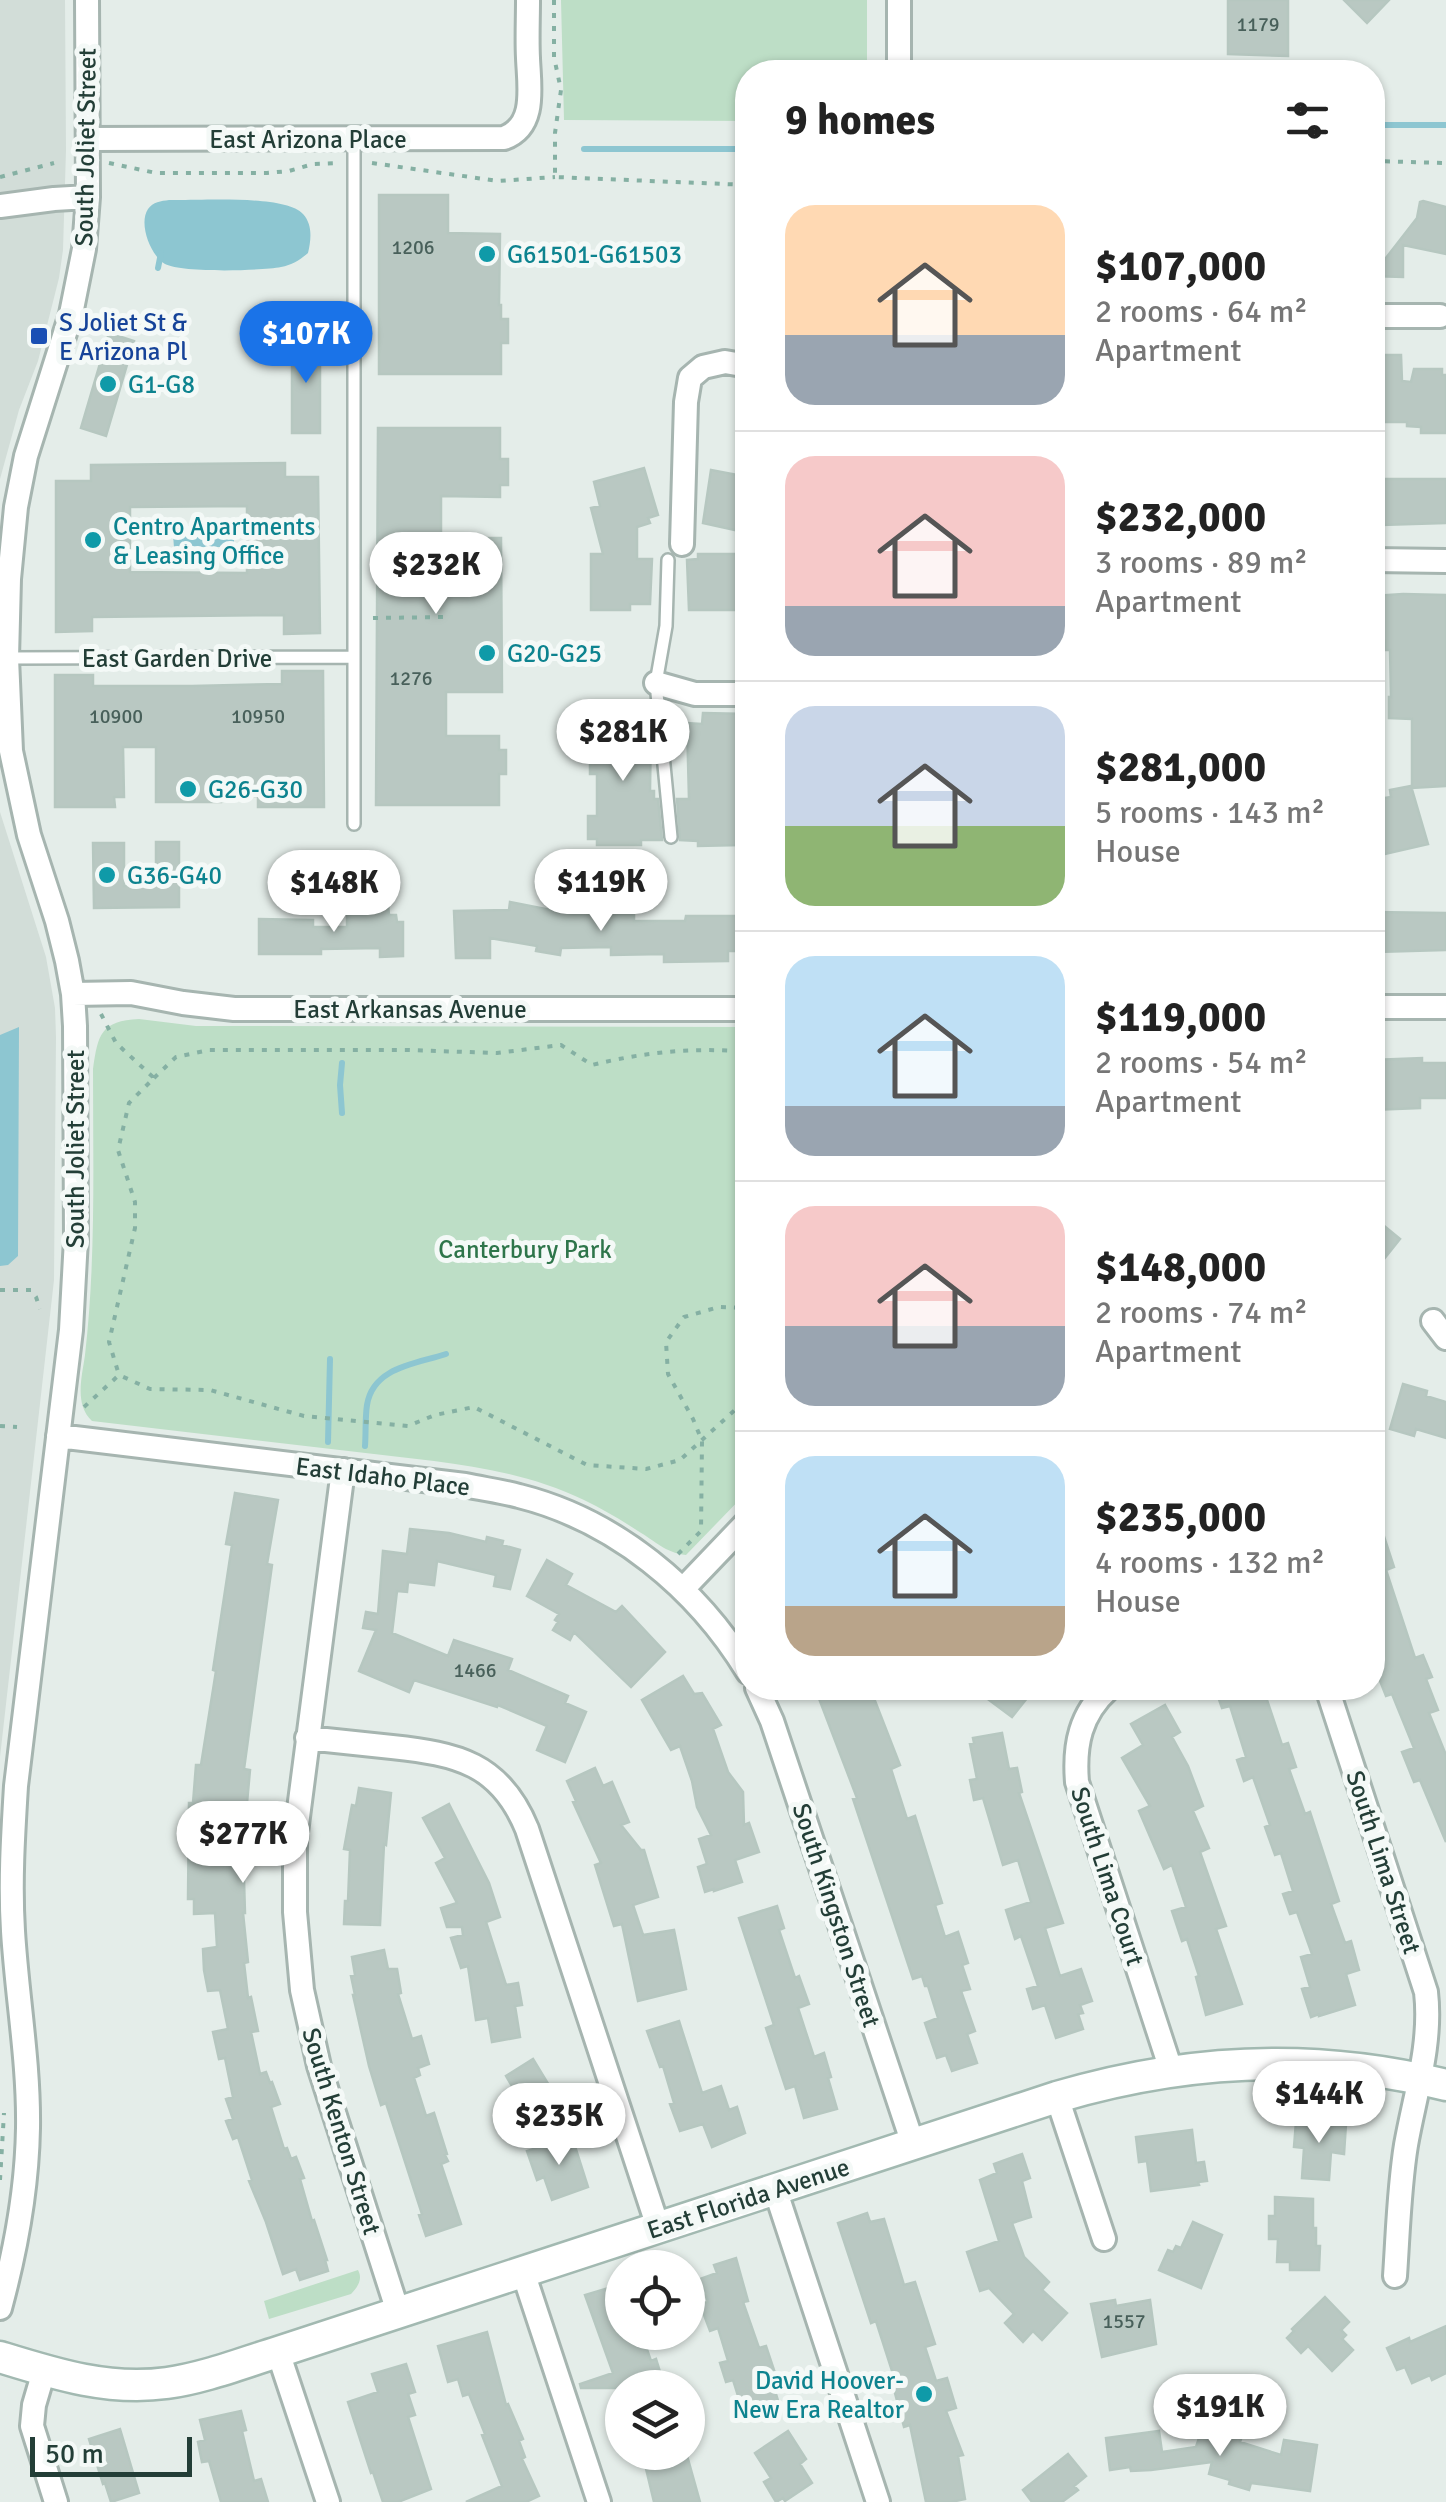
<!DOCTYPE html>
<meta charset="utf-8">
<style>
:root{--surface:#fff;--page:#f2f2f2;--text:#222;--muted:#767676;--line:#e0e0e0;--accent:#1a73e8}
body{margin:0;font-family:Signika,sans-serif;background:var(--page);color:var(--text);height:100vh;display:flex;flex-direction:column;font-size:38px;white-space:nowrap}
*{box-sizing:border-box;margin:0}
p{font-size:32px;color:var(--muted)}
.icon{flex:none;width:55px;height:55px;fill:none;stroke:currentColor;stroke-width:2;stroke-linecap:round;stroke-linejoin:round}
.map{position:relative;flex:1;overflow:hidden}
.details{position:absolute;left:735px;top:60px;width:650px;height:1640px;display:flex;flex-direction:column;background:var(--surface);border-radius:40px;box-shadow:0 2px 8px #0004}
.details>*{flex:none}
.fabs{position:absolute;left:605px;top:2250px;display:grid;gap:20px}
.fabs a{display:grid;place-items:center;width:100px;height:100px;border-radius:50%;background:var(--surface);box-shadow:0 2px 8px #0004;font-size:50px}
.scale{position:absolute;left:30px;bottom:25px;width:162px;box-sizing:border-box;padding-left:10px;border:5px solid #233e37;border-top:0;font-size:28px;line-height:35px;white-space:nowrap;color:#233e37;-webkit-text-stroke:8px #f4f9f7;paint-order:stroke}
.price{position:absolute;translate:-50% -85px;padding:0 22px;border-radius:35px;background:#fff;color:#222;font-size:32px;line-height:65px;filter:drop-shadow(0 2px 5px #0008)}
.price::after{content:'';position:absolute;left:50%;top:60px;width:30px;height:22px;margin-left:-15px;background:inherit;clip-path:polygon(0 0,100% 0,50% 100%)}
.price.active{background:var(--accent);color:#fff}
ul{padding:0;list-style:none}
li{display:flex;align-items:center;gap:30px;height:250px;padding:0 50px}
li+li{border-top:2px solid var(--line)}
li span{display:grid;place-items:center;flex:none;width:280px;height:200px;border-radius:30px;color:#555}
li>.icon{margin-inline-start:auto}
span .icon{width:120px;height:120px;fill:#fffc;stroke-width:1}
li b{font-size:42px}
h2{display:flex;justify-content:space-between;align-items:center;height:120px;padding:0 50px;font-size:42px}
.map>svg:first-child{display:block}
.built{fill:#d2ddd8}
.green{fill:#bddec6}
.water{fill:#8dc6d1}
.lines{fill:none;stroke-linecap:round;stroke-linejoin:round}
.stream{stroke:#8dc6d1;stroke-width:6}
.building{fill:#b9c8c2;stroke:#b6c7c0;stroke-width:2.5;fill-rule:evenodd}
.lane-casing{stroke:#a6b5b0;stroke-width:16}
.street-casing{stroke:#a6b5b0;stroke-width:28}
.secondary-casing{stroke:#a2b9b1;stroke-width:35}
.path{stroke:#85b0a3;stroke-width:4;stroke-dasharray:5 8;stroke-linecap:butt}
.lane{stroke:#fff;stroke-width:11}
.street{stroke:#fff;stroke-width:22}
.secondary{stroke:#fff;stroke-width:30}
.culture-dot{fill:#0f9aa8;stroke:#f4f9f7;stroke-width:4}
.transit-dot{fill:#1a4fb4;stroke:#f4f9f7;stroke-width:4}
.labels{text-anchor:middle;stroke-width:10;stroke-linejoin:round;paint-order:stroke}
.number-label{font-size:20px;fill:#48605a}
.street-label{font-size:25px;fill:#233e37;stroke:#f4f9f7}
.culture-label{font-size:25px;fill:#0d838f;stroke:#f4f9f7;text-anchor:start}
.transit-label{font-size:25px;fill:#164399;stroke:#f4f9f7;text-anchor:start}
.park-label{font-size:25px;fill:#2e754a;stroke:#f4f9f7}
</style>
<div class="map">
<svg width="1446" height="2502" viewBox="0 0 1446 2502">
<rect width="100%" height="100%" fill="#e4ede9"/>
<path class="built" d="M0 0H65L66 150 63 250 59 278 38 361 19 410 0 479Z
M0 812 46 957 55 1008 56 1037 54 1280 0 1757Z"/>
<path class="green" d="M561 0H867V72H748L747 121 564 120Z
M139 1019 196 1026 747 1027V1492L686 1555C666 1553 655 1541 638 1531 621 1520 603 1509 584 1500 536 1477 487 1468 434 1461L92 1421C74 1404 82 1377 85 1355 96 1260 93 1164 93 1069 98 1034 101 1021 139 1019Z
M358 2270C363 2279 358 2287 351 2294L269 2319 264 2301Z"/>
<path class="water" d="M169 200C197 201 285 194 303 214 313 225 311 240 308 253 300 260 292 265 281 267 260 271 182 273 165 264 151 256 138 224 148 209 153 202 161 201 169 200Z
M187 525H234V547H200V557H188L187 548H174L173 534H187Z
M19 1027 18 1256 8 1265 0 1266V1035Z"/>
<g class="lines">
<path class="stream" d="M1372 125H1446
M584 149H748
M158 268 161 253
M342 1113 340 1085 342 1063
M328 1442 330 1359
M365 1446C366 1433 365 1418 367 1405 373 1367 416 1364 446 1354"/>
</g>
<path class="building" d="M1228 0H1288V56L1228 54Z
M1344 0H1389L1367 23Z
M379 195H448V233L500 234 499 305H501V319H508V343H501V374H379Z
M1423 201 1446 207V254L1403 245V277L1372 276 1417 218 1420 202Z
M109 333 134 341 106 436 81 428Z
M292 340H320V433H292Z
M1372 355H1401L1402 381 1411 382 1414 369H1442V375H1446V433H1421V427L1407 426V422H1372Z
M378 428H500V459H508V485H500V497L441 496V538H501L502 692H446V736H499V750H506V774H499V805H376Z
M285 463V477H318L320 633 284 634V615L92 617V631L56 632V481H91V465ZM247 506V573L130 572V507Z
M644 468 658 515 648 518 650 523 637 527V559H652L650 604H630V610H591V554H603L591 508 600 506 594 482Z
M711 470 748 477V533L703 523Z
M1378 479H1446V523L1382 525V520H1372V481H1378Z
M698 554H748V585H741V610H689L687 560 698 559Z
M1403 594 1446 595V786L1412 788V719L1389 718V697H1391L1390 650H1385V641L1374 642V596Z
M282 671H323L324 807H258V796H221V802H156V747H123L124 797H114L115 807H55V675H93V686H192L282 684Z
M703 713 748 714V774H743V815H748V839H740V845L698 846V841L680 840 677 799H689L687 723 702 724Z
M590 719H637L636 724H651L650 791H654V799H658L662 840H641V845H597V839H588V816H597V774H590Z
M1411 786 1428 844 1372 857V800L1391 797 1390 790Z
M156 842H179V907L94 908 93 843H124V886H156Z
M510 902 576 915 634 914V921H685L686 916H748V951H728V961L664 962V954L611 955V947L561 948 560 955 536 951 537 946 490 938V958H456L454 911 509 910Z
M366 904H388L389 915H396L397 922H403V956L380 957V948L321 949V954H259V919L313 920V927H347V915H366Z
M1372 912 1446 913V950L1377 952V941H1372Z
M1422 1058V1063H1446V1098H1420V1108L1372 1110V1060Z
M1372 1216 1400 1239 1372 1274Z
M1403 1384 1427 1391 1426 1396 1446 1402V1438L1416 1429 1414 1436 1390 1429Z
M235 1493 278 1500 267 1564 272 1565 244 1769 250 1770 243 1847 245 1913H243L248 1962 244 1963 248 1998 251 1997 258 2031 251 2032 260 2074 266 2072 270 2083 272 2082 280 2104 271 2107 284 2149 287 2148 291 2159 296 2157 304 2178 300 2179 312 2221 314 2220 327 2260H325L328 2271 300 2280 296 2269 283 2274 266 2222 249 2181 252 2180 238 2137 233 2139 226 2121 233 2119 226 2099 233 2097 225 2058 219 2059 213 2032 228 2029 220 1990 208 1991 204 1970 203 1949 217 1947 215 1913 194 1914V1899H188L189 1803H193L196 1765H201L216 1671 213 1670 232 1545 226 1544Z
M1376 1512 1394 1567 1386 1570 1415 1658 1423 1655 1432 1677 1426 1679 1438 1710 1429 1713 1446 1755V1842L1420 1780 1414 1782 1402 1752 1414 1748 1392 1694 1386 1696 1377 1673 1381 1672 1372 1647V1513Z
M410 1529 449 1533 486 1542 487 1537 503 1541 502 1545 520 1550 510 1589 494 1586 496 1575 437 1561 434 1585 408 1582 407 1592 397 1591 392 1633 448 1656 454 1640 512 1659 508 1670 568 1696 565 1703 586 1712 565 1762 537 1750 547 1726 498 1705 497 1707 414 1680 409 1692 359 1671 376 1630 363 1628 366 1612 378 1614 383 1551 407 1554Z
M547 1560 572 1574 566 1585 616 1612 622 1606 665 1652 631 1687 574 1632 570 1640 553 1630 558 1622 555 1620 559 1614 527 1596Z
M683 1676 694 1694 702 1693 721 1725 713 1729 728 1772 743 1792 744 1825 749 1823 759 1852 735 1860 742 1882 714 1891V1889L705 1892 698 1867 707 1864 699 1839 711 1835 697 1807 692 1781 680 1746 671 1750 642 1700Z
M815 1688H870L900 1765 891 1769 907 1819 915 1816 942 1903 935 1905 945 1937 958 1932 968 1963 962 1965 970 1989 961 1991 975 2031 967 2034 977 2063 952 2071 946 2055 937 2058 925 2023 938 2018 928 1986H925L922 1976 913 1979 853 1799 857 1798Z
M973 1688H1035L1012 1717Z
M1215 1688H1263L1282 1745 1288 1743 1296 1767 1289 1769 1305 1814 1310 1812 1339 1901 1331 1904 1345 1943 1351 1941 1359 1970 1346 1974 1355 2005 1319 2016V2014L1311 2017 1302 1989 1310 1987 1301 1957 1312 1954 1297 1912 1290 1914 1283 1894 1293 1891 1281 1853 1275 1855 1265 1827 1270 1825 1253 1777 1244 1781 1237 1760 1246 1757 1230 1706 1222 1708Z
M1165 1705 1180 1732 1172 1737 1188 1766 1203 1806 1193 1811 1209 1848 1200 1852 1226 1926 1216 1929 1242 2004 1206 2015 1196 1977 1199 1976 1187 1939 1182 1941 1172 1911 1186 1907 1172 1865 1164 1869 1139 1811 1150 1806 1122 1758 1143 1745 1131 1724Z
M1002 1733 1009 1769 1017 1768 1022 1792 1019 1793 1063 1923 1045 1928 1060 1976 1081 1969 1092 2001 1080 2005 1083 2013 1078 2014 1083 2029 1056 2038 1045 2005 1033 2009 1027 1989 1038 1986 1021 1936 1015 1939 1006 1910 1031 1902 1018 1860 1003 1865 983 1798 974 1800 970 1780 977 1779 970 1744 974 1743 973 1738Z
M595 1768 603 1786 612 1782 629 1822 621 1825 641 1850H644L658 1897 633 1905 643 1935 674 1930 686 1989 638 2001 622 1924 614 1926 595 1865 601 1863 573 1802 576 1801 567 1781Z
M359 1788 391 1793 386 1845 384 1844 380 1925 344 1924 345 1901H348L350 1850 344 1849 352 1805 356 1806Z
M449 1804 489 1883 500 1917 486 1922 506 1985 518 1983 522 2005 515 2006 520 2037 492 2042 488 2018 476 2020 468 1966 461 1968 451 1938 463 1935 462 1927H447L441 1908 457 1903 436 1863 445 1858 423 1818Z
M777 1906 784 1928 779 1930 795 1978 799 1976 809 2004 798 2008 814 2057 824 2053 831 2077 828 2078 837 2109 804 2118 795 2086 786 2089 766 2028 774 2025 739 1918Z
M384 1950 388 1969H397L401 1993 398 1994 412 2039 421 2036 429 2064 418 2068 420 2075 414 2078 426 2116 434 2113 447 2154 445 2155 448 2161 441 2164 461 2224 426 2236 419 2215 422 2214 386 2103 381 2105 369 2066 353 1995H355L351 1976 355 1975 352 1957Z
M679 2021 702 2093 721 2086 729 2110 737 2107 745 2133 712 2147 703 2124 680 2131 670 2104 674 2103 663 2066 660 2067 647 2031Z
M533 2059 550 2087 546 2089 559 2110 535 2125 506 2076Z
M1308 2121 1346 2124 1344 2154 1331 2152 1329 2180 1302 2178 1304 2148 1294 2147 1296 2122Z
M1192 2130 1196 2163 1204 2162 1207 2181 1198 2182 1199 2185 1151 2191 1147 2161 1139 2162 1136 2137Z
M572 2137 588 2187 552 2200 544 2177 537 2180 527 2151Z
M1022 2154 1030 2178 1022 2181 1031 2217 1012 2223 1024 2257 1049 2282 1042 2290 1067 2313 1042 2340 1033 2331 1023 2342 1005 2323 1014 2314 989 2288 980 2291 967 2252 999 2241 980 2180 997 2173 994 2164Z
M1275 2197 1313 2199V2228H1316V2246H1320L1319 2270H1290V2262H1277L1278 2239H1269V2216H1275Z
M867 2213 870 2222 884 2219 904 2285 915 2282 935 2344 925 2347 936 2381 947 2378 956 2408 946 2411 963 2455 958 2456 965 2499 951 2502H926L910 2425 904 2427 891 2378 894 2377 876 2321 871 2323 838 2223Z
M1193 2222 1222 2235 1201 2288 1159 2270 1168 2250 1173 2252 1176 2246 1181 2248Z
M736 2258 748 2301 743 2302 759 2348 766 2346 774 2370 769 2371 779 2404 744 2415 733 2380 726 2382 720 2363 728 2361 718 2328 710 2331 700 2304 708 2302 700 2279 717 2273 714 2265Z
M622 2284V2332H641L651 2361 656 2359 665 2388H581L580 2384 613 2373 585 2295Z
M1325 2297 1349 2322 1341 2330 1346 2335 1342 2339 1353 2350 1332 2371 1308 2346 1301 2353 1287 2338 1294 2331 1292 2329Z
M1115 2300 1116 2306 1150 2300 1156 2344 1102 2357 1091 2304Z
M1446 2326V2373L1432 2380 1430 2375 1412 2383 1405 2367 1397 2370 1387 2348 1409 2338 1410 2342Z
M487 2332 506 2405 508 2404 523 2439 519 2441 525 2457 522 2459 539 2496 526 2502H466L502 2486 482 2435 485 2434 469 2394 463 2396 458 2379 448 2382 438 2346Z
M406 2364 415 2392 408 2394 415 2415 408 2417 431 2489 398 2502H383L373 2472 371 2473 348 2402 378 2392 372 2374Z
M241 2411 246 2430 242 2431 254 2481 261 2479 268 2502H221L209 2461 202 2462 198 2442 205 2440 200 2420Z
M1217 2427 1242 2436 1240 2442 1281 2455 1284 2440 1317 2445 1310 2491 1251 2483 1249 2490 1229 2484 1230 2480 1209 2474 1212 2462 1151 2470 1131 2471 1130 2467 1110 2470 1106 2438 1159 2431 1162 2452 1196 2447 1201 2432 1214 2436Z
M120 2429 139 2493 111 2502 105 2483 103 2484 89 2439Z
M788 2431 806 2459 800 2464 812 2483 785 2501 783 2498 776 2502 764 2482 771 2478 755 2453Z
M642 2452H686L700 2502H654Z
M1068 2454 1086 2476 1074 2486 1078 2490 1062 2502H1032L1023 2490Z"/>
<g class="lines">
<g class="lane-casing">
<path id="lane" d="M354 139V824
M668 560 666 626 656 683 671 837
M7 658 354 657"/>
</g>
<g class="street-casing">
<path id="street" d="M899 0V72
M88 139 504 138C537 126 529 86 528 58 527 39 528 19 528 0
M0 206 54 199 88 197
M1372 316H1440
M682 544 686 402 690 378 703 367 725 362 748 366
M1372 560 1446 561
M656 683 695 694H748
M73 994 131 993 183 1003 234 1009H748
M1372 1007H1446
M1433 1321 1446 1338
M58 1436 465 1485C483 1489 501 1491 519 1496 615 1520 697 1588 748 1672
M343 1470 295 1840V1912L302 1990 319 2066 398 2312
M683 1589 748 1521
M757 1688 772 1721 913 2144
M1109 1688C1080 1714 1074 1745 1077 1782L1171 2070
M1327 1688 1426 1992C1432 2044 1415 2094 1406 2145 1399 2188 1398 2233 1395 2276
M307 1738C335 1741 364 1744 392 1747 457 1754 500 1763 527 1829L658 2227
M1057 2097 1104 2239
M775 2189 878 2502
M523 2272 599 2502
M0 2308C16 2249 27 2190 28 2128 29 2062 17 1997 13 1931 10 1883 13 1835 16 1786L71 1330 76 1239 75 1026 73 994 67 961 57 921 29 835 11 751 7 658 9 579 16 507 26 456 71 314 84 249 88 197 87 0
M278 2352 328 2502
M44 2371 34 2405 32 2426 56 2502"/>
</g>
<g class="secondary-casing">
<path id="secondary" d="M0 2357C55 2374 108 2391 167 2383 204 2378 242 2363 278 2352L1057 2097C1185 2059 1315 2052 1446 2085"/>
</g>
<path class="path" d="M554 0V57L561 90 555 133V177L748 185
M1372 161 1446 163
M109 163 156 173H267L289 171 313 164 337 163
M372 163 498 181 555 177
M0 177 54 163
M373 618 445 617
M101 1014 116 1043 154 1078 129 1103 118 1150 135 1202V1228L109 1342 119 1375
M154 1078 176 1057 209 1050H408L497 1053 561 1045 592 1065C645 1052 693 1047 748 1052
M0 1290H31L36 1297 40 1309
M84 1407 119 1375 150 1389 210 1390 304 1416 408 1426 435 1415 474 1407 587 1465 646 1469 680 1460 748 1398
M0 1426 17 1427
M678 1554 701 1531 702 1441 693 1419 668 1374 666 1342 684 1317 719 1307 748 1308
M0 2180 4 2113"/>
<use href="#lane" class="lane"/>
<use href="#street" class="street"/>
<use href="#secondary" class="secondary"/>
</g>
<g class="culture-dot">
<circle cx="487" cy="254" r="10"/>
<circle cx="108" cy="384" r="10"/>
<circle cx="93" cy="540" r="10"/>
<circle cx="487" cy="653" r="10"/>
<circle cx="188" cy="789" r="10"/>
<circle cx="107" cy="875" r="10"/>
<circle cx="924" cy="2394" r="10"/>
</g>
<rect class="transit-dot" x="29" y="326" width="20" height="20" rx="5"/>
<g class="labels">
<g class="number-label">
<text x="1258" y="31">1179</text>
<text x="413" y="254">1206</text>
<text x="411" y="685">1276</text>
<text x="116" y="723">10900</text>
<text x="258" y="723">10950</text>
<text x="475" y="1677">1466</text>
<text x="1124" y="2328">1557</text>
</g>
<g class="street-label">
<text x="308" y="148">East Arizona Place</text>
<text transform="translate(85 147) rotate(-89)" y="9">South Joliet Street</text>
<text x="177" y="667">East Garden Drive</text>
<text x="410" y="1018">East Arkansas Avenue</text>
<text transform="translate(75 1149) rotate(-90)" y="9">South Joliet Street</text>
<text transform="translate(383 1476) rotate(7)" y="9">East Idaho Place</text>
<text transform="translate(1384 1862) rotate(72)" y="9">South Lima Street</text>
<text transform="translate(1108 1876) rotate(72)" y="9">South Lima Court</text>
<text transform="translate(837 1915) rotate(72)" y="9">South Kingston Street</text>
<text transform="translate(342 2131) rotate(73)" y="9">South Kenton Street</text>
<text transform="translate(748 2198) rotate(-18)" y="9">East Florida Avenue</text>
</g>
<g class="culture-label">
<text x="507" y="263">G61501-G61503</text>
<text x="128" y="393">G1-G8</text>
<text x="113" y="535">Centro Apartments<tspan x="113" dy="29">&amp; Leasing Office</tspan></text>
<text x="507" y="662">G20-G25</text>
<text x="208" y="798">G26-G30</text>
<text x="127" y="884">G36-G40</text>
<text x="904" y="2389" text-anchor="end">David Hoover-<tspan x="904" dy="29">New Era Realtor</tspan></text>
</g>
<g class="transit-label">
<text x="59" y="331">S Joliet St &amp;<tspan x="59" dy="29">E Arizona Pl</tspan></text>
</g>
<g class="park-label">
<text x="525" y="1258">Canterbury Park</text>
</g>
</g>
</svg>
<div class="fabs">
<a><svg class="icon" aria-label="locate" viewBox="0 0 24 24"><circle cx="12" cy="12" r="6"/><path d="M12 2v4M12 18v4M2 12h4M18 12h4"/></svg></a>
<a><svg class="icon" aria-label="layers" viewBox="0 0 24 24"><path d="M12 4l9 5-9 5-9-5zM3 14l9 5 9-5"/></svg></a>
</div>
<div class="scale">50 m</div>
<b class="price active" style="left:306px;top:386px">$107K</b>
<b class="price" style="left:436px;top:617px">$232K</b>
<b class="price" style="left:623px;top:784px">$281K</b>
<b class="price" style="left:601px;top:934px">$119K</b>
<b class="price" style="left:334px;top:935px">$148K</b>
<b class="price" style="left:243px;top:1886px">$277K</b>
<b class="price" style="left:1319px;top:2146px">$144K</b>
<b class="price" style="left:559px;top:2168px">$235K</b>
<b class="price" style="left:1220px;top:2459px">$191K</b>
<section class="details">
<h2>9 homes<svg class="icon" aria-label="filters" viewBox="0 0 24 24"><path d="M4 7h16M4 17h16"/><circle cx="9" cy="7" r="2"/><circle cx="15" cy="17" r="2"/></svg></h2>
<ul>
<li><span style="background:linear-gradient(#ffd9b3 65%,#9aa5b1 0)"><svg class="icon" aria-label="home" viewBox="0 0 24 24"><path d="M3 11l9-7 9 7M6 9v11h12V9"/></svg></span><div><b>$107,000</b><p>2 rooms · 64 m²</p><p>Apartment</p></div></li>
<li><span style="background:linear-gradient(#f6c9c9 75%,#9aa5b1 0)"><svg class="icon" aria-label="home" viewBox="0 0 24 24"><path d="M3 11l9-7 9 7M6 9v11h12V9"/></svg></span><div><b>$232,000</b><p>3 rooms · 89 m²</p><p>Apartment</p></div></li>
<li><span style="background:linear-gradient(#c9d6e8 60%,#8fb573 0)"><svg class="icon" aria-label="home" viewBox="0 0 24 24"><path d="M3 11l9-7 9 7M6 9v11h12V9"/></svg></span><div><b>$281,000</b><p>5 rooms · 143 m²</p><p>House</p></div></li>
<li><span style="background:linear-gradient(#bfe0f5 75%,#9aa5b1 0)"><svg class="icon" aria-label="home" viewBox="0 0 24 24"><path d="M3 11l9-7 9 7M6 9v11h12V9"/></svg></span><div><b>$119,000</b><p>2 rooms · 54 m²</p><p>Apartment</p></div></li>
<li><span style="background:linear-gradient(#f6c9c9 60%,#9aa5b1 0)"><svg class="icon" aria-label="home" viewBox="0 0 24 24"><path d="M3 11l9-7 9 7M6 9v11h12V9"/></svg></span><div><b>$148,000</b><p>2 rooms · 74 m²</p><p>Apartment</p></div></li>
<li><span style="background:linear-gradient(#bfe0f5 75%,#b9a48a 0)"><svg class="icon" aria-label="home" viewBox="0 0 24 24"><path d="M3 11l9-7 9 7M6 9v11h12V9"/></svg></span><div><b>$235,000</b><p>4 rooms · 132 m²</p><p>House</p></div></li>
</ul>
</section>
</div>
